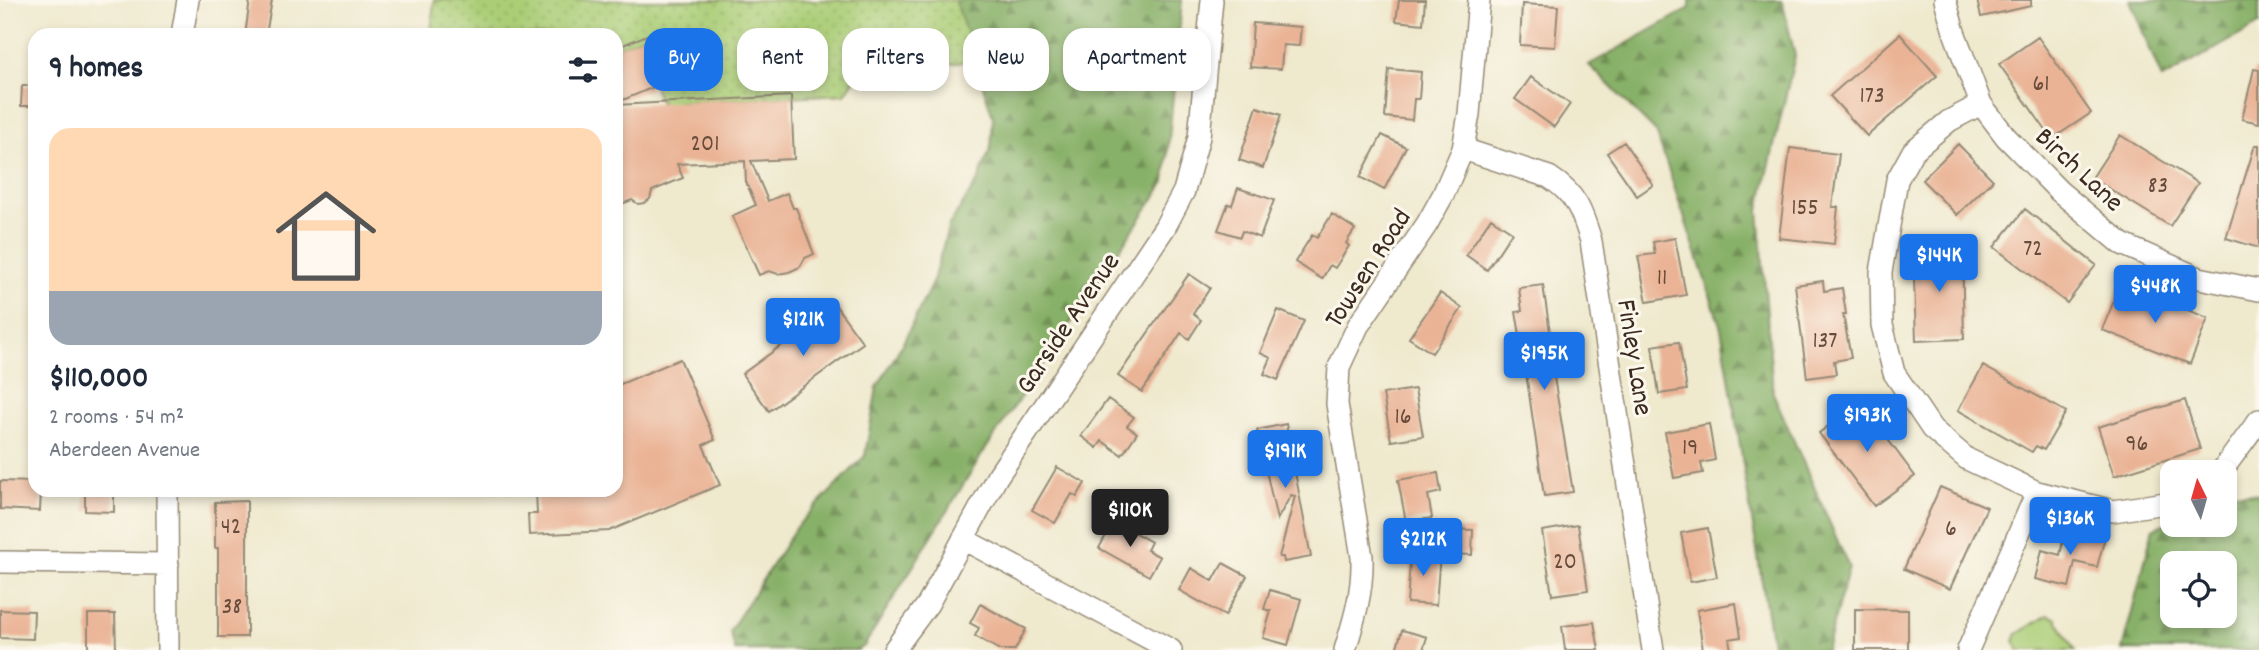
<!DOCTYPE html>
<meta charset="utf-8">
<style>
:root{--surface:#fff;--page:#f6f6f7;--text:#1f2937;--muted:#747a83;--accent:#1a73e8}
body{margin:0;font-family:Dekko,sans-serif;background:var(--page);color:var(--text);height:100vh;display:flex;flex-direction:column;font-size:26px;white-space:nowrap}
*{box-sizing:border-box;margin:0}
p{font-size:23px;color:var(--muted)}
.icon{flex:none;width:38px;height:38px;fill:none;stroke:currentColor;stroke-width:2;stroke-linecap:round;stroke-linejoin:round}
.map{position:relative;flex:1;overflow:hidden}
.sheet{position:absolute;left:28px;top:28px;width:595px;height:469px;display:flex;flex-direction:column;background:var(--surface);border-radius:21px;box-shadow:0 4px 10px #0003}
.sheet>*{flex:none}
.guide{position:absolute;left:644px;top:28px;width:665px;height:63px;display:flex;gap:14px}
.needle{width:46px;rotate:355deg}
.buttons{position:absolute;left:2160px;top:460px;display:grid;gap:14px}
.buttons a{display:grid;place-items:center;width:77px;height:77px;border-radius:14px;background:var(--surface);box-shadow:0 4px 10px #0003;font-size:35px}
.price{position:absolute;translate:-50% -60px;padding:0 16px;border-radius:7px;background:var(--accent);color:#fff;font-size:23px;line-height:46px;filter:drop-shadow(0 2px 4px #0008)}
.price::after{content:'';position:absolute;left:50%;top:42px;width:21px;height:16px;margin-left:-10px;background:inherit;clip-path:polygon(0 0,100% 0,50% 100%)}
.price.on{background:#222;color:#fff}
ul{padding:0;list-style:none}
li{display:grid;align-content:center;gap:14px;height:371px;padding:0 21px}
li span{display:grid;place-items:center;height:217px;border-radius:21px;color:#555}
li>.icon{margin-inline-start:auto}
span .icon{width:126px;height:126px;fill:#fffc;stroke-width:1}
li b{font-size:30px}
h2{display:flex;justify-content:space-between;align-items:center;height:84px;padding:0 21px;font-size:30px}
.pill{padding:0 24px;border-radius:21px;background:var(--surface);box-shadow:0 4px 10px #0003;font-size:24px;line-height:63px}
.pill.on{background:var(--accent);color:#fff}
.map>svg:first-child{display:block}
.green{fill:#aacd76;stroke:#727c4a;stroke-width:2}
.forest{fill:url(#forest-firs);stroke:#616d42;stroke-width:2;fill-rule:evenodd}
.park{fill:url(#park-dots);stroke:#727c4a;stroke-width:2}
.building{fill:#eab395}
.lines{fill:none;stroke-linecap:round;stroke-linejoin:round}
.minor-casing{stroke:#958a76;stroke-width:24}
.minor{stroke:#fff;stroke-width:21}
.labels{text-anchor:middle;stroke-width:6;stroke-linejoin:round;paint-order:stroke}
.number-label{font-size:24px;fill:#674c3c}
.street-label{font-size:28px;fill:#3b2a1e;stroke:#fbf7ec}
</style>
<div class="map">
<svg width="2259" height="650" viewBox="0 0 2259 650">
<defs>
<pattern id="forest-firs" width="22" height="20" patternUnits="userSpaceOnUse" patternTransform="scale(1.75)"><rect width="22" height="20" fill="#87b067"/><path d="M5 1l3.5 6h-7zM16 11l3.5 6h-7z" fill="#708f54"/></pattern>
<pattern id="park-dots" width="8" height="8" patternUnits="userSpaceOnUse" patternTransform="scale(1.75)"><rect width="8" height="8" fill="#aacd76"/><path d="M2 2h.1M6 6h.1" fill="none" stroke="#93b066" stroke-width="1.8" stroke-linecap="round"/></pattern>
</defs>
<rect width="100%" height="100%" fill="#fbf7ec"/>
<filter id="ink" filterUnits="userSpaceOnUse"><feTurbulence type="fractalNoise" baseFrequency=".0143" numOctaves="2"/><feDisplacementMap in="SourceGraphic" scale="14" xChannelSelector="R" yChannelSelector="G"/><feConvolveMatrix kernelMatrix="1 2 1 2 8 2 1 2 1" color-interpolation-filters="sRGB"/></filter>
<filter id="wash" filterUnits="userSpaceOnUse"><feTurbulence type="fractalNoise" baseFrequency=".00686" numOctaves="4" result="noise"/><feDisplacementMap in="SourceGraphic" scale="28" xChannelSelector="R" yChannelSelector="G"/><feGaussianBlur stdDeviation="1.57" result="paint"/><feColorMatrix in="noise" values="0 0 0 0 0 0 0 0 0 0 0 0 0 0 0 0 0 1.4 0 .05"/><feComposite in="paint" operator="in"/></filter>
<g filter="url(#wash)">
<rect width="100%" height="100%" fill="#efe9ce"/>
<path class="green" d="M2048 615 2056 618 2075 650H2019L2014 641 2017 634Z"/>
<path class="forest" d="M955 0H1182L1165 182 981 456 864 646 858 650H735L730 631 796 527 865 456 877 387 903 343 933 281 949 225 978 181 991 147 993 117Z
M1690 0H1782L1795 56 1759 210 1773 393 1849 567 1826 650H1773L1721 328 1656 132 1589 65 1690 8Z
M2130 0H2259V24L2162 79Z
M2227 492 2259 494V650H2122L2153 529 2172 520V525H2224V494ZM2172 564H2224V616H2172Z"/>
<path class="park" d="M434 0H955L976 60 856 78 845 94 680 102 663 109 654 87 680 76 660 29 616 48V35H431Z"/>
<g id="blocks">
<path class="building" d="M250 0H272L266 35H245Z
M1399 0H1425L1423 24 1396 21Z
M1977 0H2031V6L1981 17Z
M1522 4 1558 6 1555 47 1520 45Z
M1253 23 1301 27 1299 46 1283 45 1281 69 1250 67Z
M661 29 680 76 616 103V48Z
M1900 34 1937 76 1867 136 1830 96Z
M2038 37 2091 113 2052 139 1999 64Z
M1389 69 1421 72 1419 99H1414L1412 120 1385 117Z
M2254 69 2259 70V123L2242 119Z
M1531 77 1570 104 1554 127 1515 99Z
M22 86H35V106H21Z
M791 96 794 159 751 161 768 201 787 193 793 208H796L814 254 805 258 800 267 789 272 778 274 769 271 759 275 732 216 756 205 746 182 745 161 677 164 683 178 652 191 650 199 644 203 638 204 632 200 616 206V105Z
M1257 107 1281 115 1263 168 1239 160Z
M1382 135 1406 147 1384 190 1360 177Z
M2120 135 2198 183 2170 226 2092 178Z
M1624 142 1653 185 1637 196 1607 153Z
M1958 144 1993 180 1957 215 1922 180Z
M2255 145H2259V248L2226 238Z
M1790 148 1839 154 1832 207H1838L1834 244 1779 238Z
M1238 188 1274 200 1260 238 1242 231 1240 237 1218 230 1228 204 1232 205Z
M2025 209 2096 265 2067 303 1994 247Z
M1332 214 1355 229 1346 243 1349 246 1335 268 1330 265 1322 279 1295 262 1312 235 1317 238Z
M1491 218 1512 232 1487 270 1466 255Z
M1675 238 1686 295 1647 302 1638 256 1655 254 1653 242Z
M1962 247 1964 339 1916 341 1913 248Z
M1189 274 1210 288 1193 314 1201 320 1189 339 1181 333 1142 392 1118 376Z
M1823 281 1824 291 1842 288 1846 314H1843L1851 358 1834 361 1836 374 1807 378 1795 285Z
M1543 285 1553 352 1550 353 1573 492 1544 496 1526 373 1530 372 1524 335H1520L1516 312 1522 311 1519 288Z
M2120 286 2171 307 2172 304 2208 318 2190 364 2102 330Z
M1440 293 1462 308 1432 353 1409 338Z
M836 306 863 343 769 411 742 374Z
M1278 310 1304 321 1278 380 1264 374 1271 358 1260 353Z
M1679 342 1687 390 1659 394 1652 346Z
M680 359 715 440 703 445 720 485 609 531 529 535 528 514H537L536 490H616V386Z
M1983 366 2066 412 2044 450 2036 446 2032 452 1958 410Z
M1415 389 1423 436 1391 441 1383 394Z
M1108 399 1134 417 1127 426 1137 433 1122 455 1102 441 1097 448 1081 436Z
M2185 400 2200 449 2114 476 2098 427Z
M1860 402 1915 476 1874 506 1819 433Z
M1286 424 1311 557 1284 562 1283 557H1279L1295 496 1291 495 1277 520 1257 430Z
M1709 424 1715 460 1701 463 1703 473 1674 478 1665 432Z
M1057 467 1085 483 1077 497 1072 494 1055 523 1032 510Z
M1438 473 1441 492 1428 495 1432 518 1406 522 1398 480Z
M0 481 35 482V490H41L40 511 0 509Z
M1940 487 1987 507 1950 589 1904 569Z
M85 490H114V512L85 511Z
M247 501V637H218V548H215V502Z
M1114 521 1151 542 1147 550 1160 557 1149 576 1099 548Z
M1578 525 1588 590 1552 595 1542 531Z
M2066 527 2105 537 2097 567 2075 562 2069 587 2035 579 2042 550 2060 555Z
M1708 528 1717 577 1690 582 1681 533Z
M1454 529 1473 530 1472 555 1452 554Z
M1411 550 1440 553 1436 605 1407 603Z
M1223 563 1247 576 1225 616 1179 590 1191 568 1213 581Z
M1270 590 1301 599 1288 645 1263 638 1271 611 1264 609Z
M1736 603 1741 637 1729 639 1731 650H1703L1697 610Z
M980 604 1026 629 1015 650H1000L975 636 979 628 970 623Z
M1855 609 1908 610V650H1855Z
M0 610 34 611 33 639 0 638Z
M88 614H115L116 650H88Z
M1594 622 1599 650H1565L1562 626Z
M1402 630 1427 637 1423 650H1396Z"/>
</g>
</g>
<g filter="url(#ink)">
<use href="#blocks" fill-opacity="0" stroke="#958a76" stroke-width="2"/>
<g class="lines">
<g class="minor-casing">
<path id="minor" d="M1945 0 1954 32 1981 104 2006 137 2059 191 2122 244 2199 278 2259 290
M182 35 188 0
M1981 104 1949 121 1913 151 1897 180 1881 272 1882 325 1894 373 1932 429 1967 459 2037 492 2113 511 2172 502
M1463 149 1549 177C1576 194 1582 211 1591 241L1653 650
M2221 472 2259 420
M167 490 168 650
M963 539 1171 650
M0 562 168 564
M894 650 928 604 997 477 1165 227 1184 191 1199 137 1212 0
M1345 650C1355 617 1363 591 1362 557L1337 404 1339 367 1358 326 1427 224 1443 195 1463 149 1469 114 1479 0
M1968 650 2037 492"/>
</g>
<use href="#minor" class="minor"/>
</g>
</g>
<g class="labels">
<g class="number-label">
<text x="2041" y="90">61</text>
<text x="1872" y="102">173</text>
<text x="705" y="150">201</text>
<text x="2158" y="192">83</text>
<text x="1805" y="214">155</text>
<text x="2033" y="255">72</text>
<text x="1662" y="284">11</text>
<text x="1825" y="347">137</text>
<text x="1403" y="423">16</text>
<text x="2137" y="450">96</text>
<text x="1690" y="454">19</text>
<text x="231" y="533">42</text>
<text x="1951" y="535">6</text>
<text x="1565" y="568">20</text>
<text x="232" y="613">38</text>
</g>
<g class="street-label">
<text transform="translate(2081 168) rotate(43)" y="10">Birch Lane</text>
<text transform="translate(1366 267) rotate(-57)" y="10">Towsen Road</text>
<text transform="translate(1066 322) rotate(-56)" y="10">Garside Avenue</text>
<text transform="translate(1637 357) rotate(81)" y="10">Finley Lane</text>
</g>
</g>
</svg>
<div class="buttons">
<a><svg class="needle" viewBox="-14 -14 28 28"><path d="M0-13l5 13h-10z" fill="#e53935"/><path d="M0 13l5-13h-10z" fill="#747a83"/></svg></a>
<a><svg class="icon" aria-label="locate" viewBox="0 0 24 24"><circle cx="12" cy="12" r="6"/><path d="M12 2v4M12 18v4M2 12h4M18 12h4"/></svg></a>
</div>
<b class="price" style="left:1939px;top:294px">$144K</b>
<b class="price" style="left:2155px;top:325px">$448K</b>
<b class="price" style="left:803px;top:358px">$121K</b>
<b class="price" style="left:1544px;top:392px">$195K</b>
<b class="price" style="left:1867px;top:454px">$193K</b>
<b class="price" style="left:1285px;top:490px">$191K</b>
<b class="price on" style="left:1130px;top:549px">$110K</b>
<b class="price" style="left:2070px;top:557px">$136K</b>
<b class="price" style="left:1423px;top:578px">$212K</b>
<div class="guide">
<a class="pill on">Buy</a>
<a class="pill">Rent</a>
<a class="pill">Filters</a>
<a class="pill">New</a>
<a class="pill">Apartment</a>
</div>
<section class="sheet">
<h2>9 homes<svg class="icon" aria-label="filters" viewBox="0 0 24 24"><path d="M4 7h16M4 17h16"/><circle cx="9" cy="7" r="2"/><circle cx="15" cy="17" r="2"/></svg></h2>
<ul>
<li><span style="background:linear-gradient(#ffd9b3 75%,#9aa5b1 0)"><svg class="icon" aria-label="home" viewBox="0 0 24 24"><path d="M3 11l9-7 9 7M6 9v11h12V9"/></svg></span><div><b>$110,000</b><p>2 rooms · 54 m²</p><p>Aberdeen Avenue</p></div></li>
</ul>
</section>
</div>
